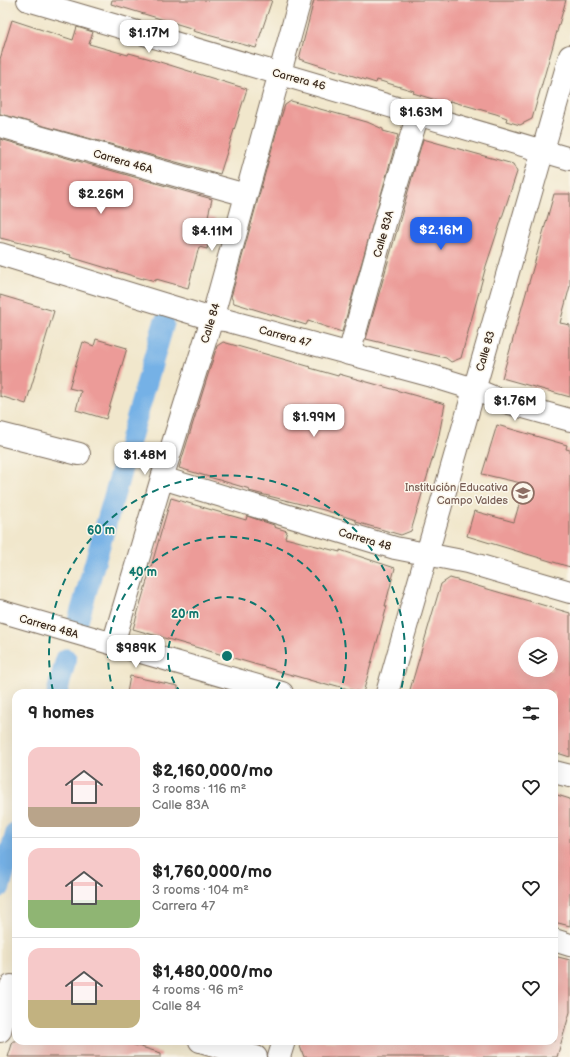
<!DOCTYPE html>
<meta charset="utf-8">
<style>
:root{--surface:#fff;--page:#f2f2f2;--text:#222;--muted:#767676;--line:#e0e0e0;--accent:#2563eb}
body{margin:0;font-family:"Balsamiq Sans",sans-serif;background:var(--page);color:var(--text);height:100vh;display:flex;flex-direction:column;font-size:15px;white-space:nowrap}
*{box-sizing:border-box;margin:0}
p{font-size:13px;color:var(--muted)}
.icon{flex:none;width:22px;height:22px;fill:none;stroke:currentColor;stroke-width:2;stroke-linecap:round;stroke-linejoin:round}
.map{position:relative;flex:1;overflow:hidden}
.drawer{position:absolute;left:12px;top:689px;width:546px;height:356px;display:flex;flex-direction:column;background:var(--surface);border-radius:12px;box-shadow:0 4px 16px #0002}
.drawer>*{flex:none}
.controls{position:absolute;left:518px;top:637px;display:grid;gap:8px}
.controls a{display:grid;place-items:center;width:40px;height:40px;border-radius:50%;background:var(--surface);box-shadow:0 4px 16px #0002;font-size:20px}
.price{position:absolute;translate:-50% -34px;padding:0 9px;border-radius:8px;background:#fff;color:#222;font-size:13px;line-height:26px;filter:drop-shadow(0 1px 2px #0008)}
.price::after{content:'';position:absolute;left:50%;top:24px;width:12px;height:9px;margin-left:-6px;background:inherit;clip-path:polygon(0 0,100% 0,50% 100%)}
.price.selected{background:var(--accent);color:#fff}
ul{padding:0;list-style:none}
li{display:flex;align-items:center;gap:12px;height:100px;padding:0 16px}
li+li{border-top:1px solid var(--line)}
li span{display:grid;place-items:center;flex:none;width:112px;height:80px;border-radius:12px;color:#555}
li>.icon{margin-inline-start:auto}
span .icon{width:48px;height:48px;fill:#fffc;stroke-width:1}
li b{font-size:17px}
h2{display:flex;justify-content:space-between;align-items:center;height:48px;padding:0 16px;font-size:17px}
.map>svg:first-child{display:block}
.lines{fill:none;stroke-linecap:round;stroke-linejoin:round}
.canal{stroke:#74b1e6;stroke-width:21}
.building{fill:#ec9b98;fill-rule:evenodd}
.minor-casing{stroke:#7b6c5b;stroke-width:24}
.minor{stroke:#fff;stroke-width:22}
.ring{fill:none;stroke:#0f766e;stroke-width:2;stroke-dasharray:7 5}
.labels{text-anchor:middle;stroke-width:3;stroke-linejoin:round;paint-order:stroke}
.street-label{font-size:11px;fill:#3b2a1e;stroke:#fbf7ec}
.education-label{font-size:11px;fill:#785e54;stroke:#fbf7ec;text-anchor:end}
.centre{fill:#0f766e;stroke:#fbf7ec;stroke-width:2}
.ring-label{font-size:12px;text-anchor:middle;font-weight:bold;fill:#0f766e;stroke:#fbf7ec;stroke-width:3;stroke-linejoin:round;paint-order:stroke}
</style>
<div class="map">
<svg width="570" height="1057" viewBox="0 0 570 1057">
<rect width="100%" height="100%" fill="#fbf7ec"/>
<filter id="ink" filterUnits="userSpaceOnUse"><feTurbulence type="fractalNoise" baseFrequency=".025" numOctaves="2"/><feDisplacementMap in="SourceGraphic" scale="8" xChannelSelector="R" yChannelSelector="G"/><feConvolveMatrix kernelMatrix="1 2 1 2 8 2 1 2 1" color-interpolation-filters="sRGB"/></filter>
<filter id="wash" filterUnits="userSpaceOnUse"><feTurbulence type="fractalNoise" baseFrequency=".012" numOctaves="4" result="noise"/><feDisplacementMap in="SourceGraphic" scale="16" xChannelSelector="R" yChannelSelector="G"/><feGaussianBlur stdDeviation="0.9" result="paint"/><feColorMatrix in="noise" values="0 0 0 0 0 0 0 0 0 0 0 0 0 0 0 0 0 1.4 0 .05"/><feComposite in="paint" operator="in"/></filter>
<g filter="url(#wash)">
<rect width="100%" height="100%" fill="#f1e7cc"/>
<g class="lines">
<path class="canal" d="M76 628 164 323
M57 693 66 659
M0 887 16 832"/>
</g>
<g id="blocks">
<path class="building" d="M112 0H272L256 48 193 31 194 29 111 4Z
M314 0H566L532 119 520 125 506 121 507 118 496 114 450 101 449 104 413 93 414 91 377 80 376 83 299 59Z
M12 20 73 40 77 27 93 32 89 44 128 55 129 53 147 58 247 89 220 174 0 114V59Z
M291 101 367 122 383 129V131L398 135 342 332 308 321 306 325 234 303 231 297 277 130 285 105Z
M0 139 212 199 208 216 216 218 207 249 199 247 188 288 156 279V281L143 278V279L70 257 71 255 0 238Z
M423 139 513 164 517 172 486 266 461 358 451 362 446 358 429 354 366 339Z
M554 194H570V286L560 323 570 325V397L502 378Z
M0 295 54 311 26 404 0 396Z
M96 339 127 348 106 419 76 410 81 391 69 388 83 342 94 346Z
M223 342 311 367 310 368 338 376 339 374 445 404 438 440 411 531 401 535 356 522V520L324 510 249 491 250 489 236 485 179 468 217 346Z
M497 425 567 445 566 449 570 450V567L467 536 474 511 514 522 525 484 482 474Z
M171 498 246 520 247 516 274 525V527L287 531 285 538 340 552V550L395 568 385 606H387L363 693 330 684V686L133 629Z
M450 578 570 613V757L554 752V693H409L441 584ZM525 644H551V670H525Z
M130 676 178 686V693H127Z
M554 794 570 799V926L554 922Z
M554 956 570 960V1012L557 1057H304L298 1041H554Z
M13 1041H121L161 1053V1057H8Z"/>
</g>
</g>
<g filter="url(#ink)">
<use href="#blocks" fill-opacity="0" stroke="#7b6c5b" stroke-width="1"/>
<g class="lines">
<g class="minor-casing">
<path id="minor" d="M28 0 570 159
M0 126 246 195
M0 254 212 319 225 320 432 376 474 389 502 401 570 420
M349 354 385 223 418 114
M0 434 79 454
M162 478 395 548 467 562 570 592
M0 611 282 693
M113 644 162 478 212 319 300 0
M387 693 570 56
M554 772 570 776
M554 940 570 945
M0 1031 11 986
M200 1041 256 1057
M279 1057 284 1041"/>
</g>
<use href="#minor" class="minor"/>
</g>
</g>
<g class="ring">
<path d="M181 693A59 59 0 1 1 273 693"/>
<path d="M114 693A119 119 0 1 1 340 693"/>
<path d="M53 691A178 178 0 1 1 401 691"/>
</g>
<defs>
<g id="school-ring" transform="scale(1.15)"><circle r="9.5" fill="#fbf7ec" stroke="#8d6e63" stroke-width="1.5"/><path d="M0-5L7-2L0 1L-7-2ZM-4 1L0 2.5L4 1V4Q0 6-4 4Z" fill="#8d6e63"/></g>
</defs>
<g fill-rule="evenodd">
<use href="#school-ring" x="523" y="493"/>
</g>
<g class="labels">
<g class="street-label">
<text transform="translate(299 79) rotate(15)" y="4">Carrera 46</text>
<text transform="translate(123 161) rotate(16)" y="4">Carrera 46A</text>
<text transform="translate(383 234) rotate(-74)" y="4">Calle 83A</text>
<text transform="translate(210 323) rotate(-73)" y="4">Calle 84</text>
<text transform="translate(285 336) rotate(15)" y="4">Carrera 47</text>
<text transform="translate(485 351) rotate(-74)" y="4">Calle 83</text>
<text transform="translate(365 539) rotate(16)" y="4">Carrera 48</text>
<text transform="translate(49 626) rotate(16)" y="4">Carrera 48A</text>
</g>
<g class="education-label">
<text x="508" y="491">Institución Educativa<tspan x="508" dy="13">Campo Valdes</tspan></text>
</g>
</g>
<circle cx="227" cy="656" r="6" class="centre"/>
<g class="ring-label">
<text x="101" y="534">60 m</text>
<text x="143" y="576">40 m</text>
<text x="185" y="618">20 m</text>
</g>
</svg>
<div class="controls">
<a><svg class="icon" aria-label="layers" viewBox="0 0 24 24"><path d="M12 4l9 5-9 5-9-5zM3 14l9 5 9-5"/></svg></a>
</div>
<b class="price" style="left:149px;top:54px">$1.17M</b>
<b class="price" style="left:421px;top:133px">$1.63M</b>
<b class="price" style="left:101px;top:215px">$2.26M</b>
<b class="price selected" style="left:441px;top:251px">$2.16M</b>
<b class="price" style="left:212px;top:252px">$4.11M</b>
<b class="price" style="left:515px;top:422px">$1.76M</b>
<b class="price" style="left:314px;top:438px">$1.99M</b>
<b class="price" style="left:145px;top:476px">$1.48M</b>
<b class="price" style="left:136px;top:669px">$989K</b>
<section class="drawer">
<h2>9 homes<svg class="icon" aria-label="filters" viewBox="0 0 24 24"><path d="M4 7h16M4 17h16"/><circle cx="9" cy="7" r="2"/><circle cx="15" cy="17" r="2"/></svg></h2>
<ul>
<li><span style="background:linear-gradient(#f6c9c9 75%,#b9a48a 0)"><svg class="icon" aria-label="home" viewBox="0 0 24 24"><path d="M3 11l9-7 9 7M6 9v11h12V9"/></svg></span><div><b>$2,160,000/mo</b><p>3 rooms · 116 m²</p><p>Calle 83A</p></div><svg class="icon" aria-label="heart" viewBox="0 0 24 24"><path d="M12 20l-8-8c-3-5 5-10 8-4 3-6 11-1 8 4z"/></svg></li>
<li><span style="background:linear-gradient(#f6c9c9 65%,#8fb573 0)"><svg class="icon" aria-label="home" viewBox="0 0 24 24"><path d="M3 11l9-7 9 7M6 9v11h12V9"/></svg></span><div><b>$1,760,000/mo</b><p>3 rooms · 104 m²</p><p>Carrera 47</p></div><svg class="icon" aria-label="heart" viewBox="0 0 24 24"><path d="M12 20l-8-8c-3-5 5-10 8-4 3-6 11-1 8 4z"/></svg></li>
<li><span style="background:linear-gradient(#f6c9c9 65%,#c2b280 0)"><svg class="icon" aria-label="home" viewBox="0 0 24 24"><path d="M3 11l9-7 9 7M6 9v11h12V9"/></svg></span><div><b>$1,480,000/mo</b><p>4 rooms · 96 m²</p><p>Calle 84</p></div><svg class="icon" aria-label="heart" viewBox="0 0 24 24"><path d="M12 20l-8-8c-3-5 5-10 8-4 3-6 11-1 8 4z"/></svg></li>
</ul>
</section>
</div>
